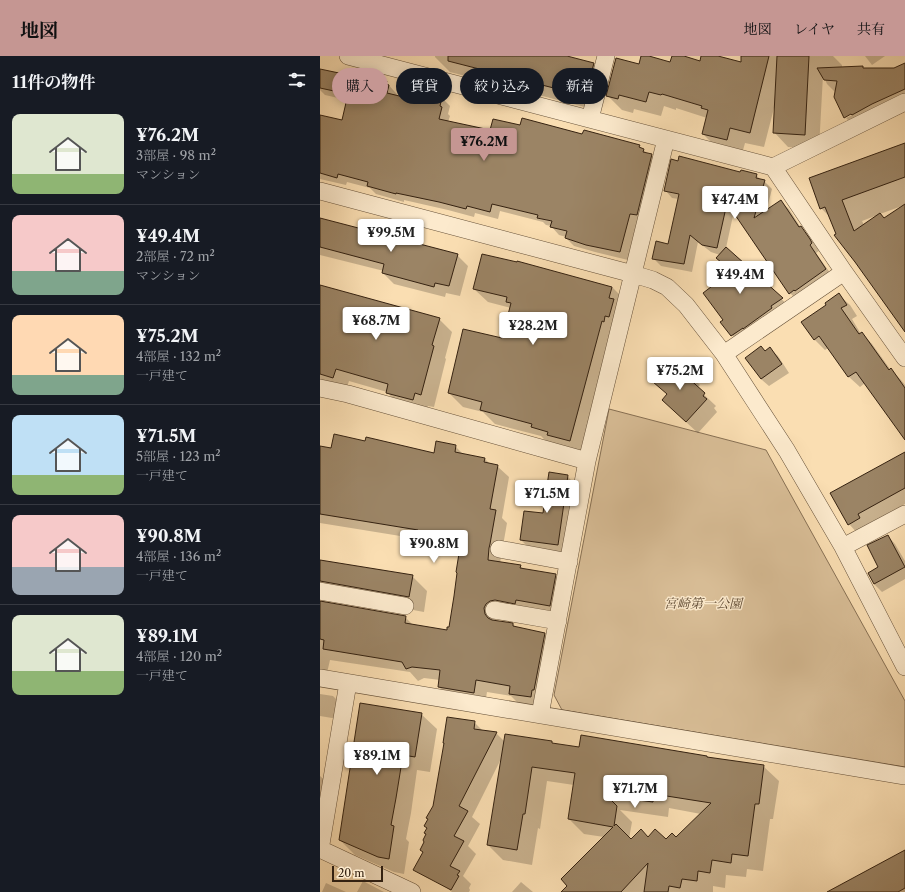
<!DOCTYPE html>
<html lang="ja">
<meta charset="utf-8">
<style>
:root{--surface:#171b24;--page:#20242c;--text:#f1f3f6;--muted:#9ea1a6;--line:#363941;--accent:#c59692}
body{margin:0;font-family:"Libre Caslon Text","Noto Serif JP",serif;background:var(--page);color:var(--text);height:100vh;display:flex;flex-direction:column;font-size:15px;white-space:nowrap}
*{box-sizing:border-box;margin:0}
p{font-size:13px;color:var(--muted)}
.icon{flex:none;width:22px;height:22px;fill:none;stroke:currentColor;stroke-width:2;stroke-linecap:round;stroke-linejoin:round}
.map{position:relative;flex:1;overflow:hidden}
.panel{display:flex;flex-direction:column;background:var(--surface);width:320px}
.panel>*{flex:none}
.guide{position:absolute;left:12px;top:12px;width:380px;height:36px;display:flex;gap:8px}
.scale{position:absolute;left:12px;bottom:10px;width:51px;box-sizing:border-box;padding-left:4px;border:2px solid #352211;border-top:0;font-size:11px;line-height:14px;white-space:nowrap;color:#352211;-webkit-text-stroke:3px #fceacd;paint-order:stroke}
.price{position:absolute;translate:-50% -34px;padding:0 9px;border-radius:4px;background:#fff;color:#222;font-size:13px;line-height:26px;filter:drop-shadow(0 1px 2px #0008)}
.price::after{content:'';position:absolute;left:50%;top:24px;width:12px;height:9px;margin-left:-6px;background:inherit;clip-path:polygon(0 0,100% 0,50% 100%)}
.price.active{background:var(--accent);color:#111}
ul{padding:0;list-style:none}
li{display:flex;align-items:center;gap:12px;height:100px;padding:0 12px}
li+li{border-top:1px solid var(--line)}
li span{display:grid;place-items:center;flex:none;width:112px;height:80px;border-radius:8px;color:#555}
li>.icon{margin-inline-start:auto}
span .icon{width:48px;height:48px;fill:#fffc;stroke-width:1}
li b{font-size:17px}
h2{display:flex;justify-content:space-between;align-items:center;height:48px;padding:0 12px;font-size:17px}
.chip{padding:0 14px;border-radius:18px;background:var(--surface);box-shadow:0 2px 10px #0003;font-size:14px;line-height:36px}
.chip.active{background:var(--accent);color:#111}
header{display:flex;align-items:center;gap:24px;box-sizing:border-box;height:56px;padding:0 20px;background:var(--accent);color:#111}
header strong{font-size:19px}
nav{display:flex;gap:22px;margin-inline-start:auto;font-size:14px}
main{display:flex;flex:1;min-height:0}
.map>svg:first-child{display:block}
.green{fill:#d9be97;stroke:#877054}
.shadow{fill:#0003;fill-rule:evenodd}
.building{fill:#9b8465;stroke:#352211;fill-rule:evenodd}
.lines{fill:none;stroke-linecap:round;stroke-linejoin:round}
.minor-casing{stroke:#665139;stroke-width:18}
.minor{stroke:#fceacd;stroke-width:17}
.labels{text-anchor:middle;stroke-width:3;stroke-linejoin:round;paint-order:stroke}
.park-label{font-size:13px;font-style:italic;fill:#5e4932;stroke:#fceacd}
</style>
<header>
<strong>地図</strong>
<nav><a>地図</a><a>レイヤ</a><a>共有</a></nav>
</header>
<main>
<section class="panel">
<h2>11件の物件<svg class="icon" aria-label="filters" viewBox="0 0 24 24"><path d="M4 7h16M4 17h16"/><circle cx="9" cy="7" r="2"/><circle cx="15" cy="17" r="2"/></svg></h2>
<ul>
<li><span style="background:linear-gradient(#dfe7d0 75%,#8fb573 0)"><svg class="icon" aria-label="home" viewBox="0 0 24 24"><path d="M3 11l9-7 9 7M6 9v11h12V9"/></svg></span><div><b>¥76.2M</b><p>3部屋 · 98 m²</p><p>マンション</p></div></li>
<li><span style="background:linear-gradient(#f6c9c9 70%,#7fa58c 0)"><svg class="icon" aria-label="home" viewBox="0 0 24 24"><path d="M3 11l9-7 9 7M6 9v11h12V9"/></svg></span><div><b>¥49.4M</b><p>2部屋 · 72 m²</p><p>マンション</p></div></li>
<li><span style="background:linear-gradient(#ffd9b3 75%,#7fa58c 0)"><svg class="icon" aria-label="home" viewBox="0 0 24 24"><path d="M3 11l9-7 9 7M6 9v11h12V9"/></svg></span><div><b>¥75.2M</b><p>4部屋 · 132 m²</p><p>一戸建て</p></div></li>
<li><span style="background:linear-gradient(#bfe0f5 75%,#8fb573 0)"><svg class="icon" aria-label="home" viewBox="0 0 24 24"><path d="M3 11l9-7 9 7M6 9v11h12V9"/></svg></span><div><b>¥71.5M</b><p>5部屋 · 123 m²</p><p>一戸建て</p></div></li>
<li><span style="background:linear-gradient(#f6c9c9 65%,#9aa5b1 0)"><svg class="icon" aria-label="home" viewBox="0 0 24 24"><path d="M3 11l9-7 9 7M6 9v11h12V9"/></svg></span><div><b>¥90.8M</b><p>4部屋 · 136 m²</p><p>一戸建て</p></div></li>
<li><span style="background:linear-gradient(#dfe7d0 70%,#8fb573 0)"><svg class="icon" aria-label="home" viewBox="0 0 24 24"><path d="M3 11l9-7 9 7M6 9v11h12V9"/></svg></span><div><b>¥89.1M</b><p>4部屋 · 120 m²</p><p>一戸建て</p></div></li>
</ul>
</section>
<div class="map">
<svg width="585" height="836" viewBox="0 0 585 836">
<rect width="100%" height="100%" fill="#fadeb2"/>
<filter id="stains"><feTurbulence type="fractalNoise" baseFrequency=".005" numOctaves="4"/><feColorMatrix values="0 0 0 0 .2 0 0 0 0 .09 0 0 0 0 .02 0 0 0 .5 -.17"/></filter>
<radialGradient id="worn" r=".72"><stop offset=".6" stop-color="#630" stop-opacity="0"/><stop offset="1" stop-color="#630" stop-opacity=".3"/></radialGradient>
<path class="green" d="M289 353 446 394 585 645V711L242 654 234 639Z"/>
<path class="shadow" d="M115 0H243L273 8 289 23 280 55 130 16 115 1Z
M322 0H325L351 7 353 0H360L380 6 382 0H394L422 8V0H513L522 9V12L549 24 585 8V42L531 67 525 61 518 39 507 28 503 19 499 93 468 91 454 76 455 52H454L444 91 425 87 422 98 398 93 383 78 387 62 356 52V54L344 50 341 60 314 53 313 57 302 54 287 39 320 10ZM535 55 536 57 526 62V60Z
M545 0H565L552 9Z
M0 16 66 26 74 35 77 38 76 40 104 47 122 42 130 50 128 58 130 60 128 66 171 76 201 70 263 79 319 90 328 98 331 99 340 107 308 204 275 196 254 190 246 182V181L239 179 231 170 226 169 223 166 180 155 178 163 155 157 154 161 128 154 84 144V146L56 138 50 132 27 126 26 129 0 123V60L22 65 27 44 5 39 0 34Z
M585 88V274L517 178 510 161 501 152ZM582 150 565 163 560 158ZM555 160 556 161 544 169 542 165Z
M421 117 436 119 442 125H444L452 133 446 156 461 146 469 153 481 172 488 179 499 195 496 197 513 221 478 245 470 237 414 155 406 192 469 250 419 287 412 279 404 264 413 216 405 209 400 199 391 196 378 186 372 216 341 210 333 202 349 189 359 143 352 142 345 134Z
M0 163 137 199 148 210 140 240 126 237 125 241 74 228 63 217 64 215 0 199Z
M198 207 292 231 306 245 264 398 242 392 237 388 226 385 221 380 175 368 163 356 143 351 129 337 182 283 191 252 168 246 154 233Z
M0 230 119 263 132 276 125 302 126 303 114 351 108 350 106 357 80 350 67 336 29 325 26 334 5 328 0 323Z
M519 239 530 249 537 260 532 263 541 278 542 277 552 288 570 313 581 324 585 329V382L545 327 540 331 529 321 508 292 505 294 494 283 508 249Z
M450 293 458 300 469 317 449 330 441 323 445 296Z
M368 318 380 329 377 332 396 350 394 352 397 356 378 377 355 356 348 339 335 326Z
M135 390 144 399 165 403 170 408 177 410 189 421 182 462 187 467 180 507 200 510 204 513 235 519 247 531 242 561 178 560 176 564V565L193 568 196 572 225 578 236 590 222 652 201 650 191 640 167 636 165 648 130 643 119 631 120 624 104 622 98 625 90 616 10 604 7 617 0 616V554L85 561 94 570 127 575 129 572 135 540 141 489 127 486 126 492 110 489 105 484 0 467V391L115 399Z
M585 397V448L548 469 539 479 529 468Z
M247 420 255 428 246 497 209 492 201 484 224 458Z
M568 480 575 488 585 505V523L562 536 554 528 560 512Z
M0 505 92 520 107 535 104 556 17 540H0Z
M0 638 13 640 21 648 18 663 0 660Z
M101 658 117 673 110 716 97 714 91 757 86 783 89 786 84 818 74 816 35 799 20 784Z
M154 666 164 676 176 677 185 686H231L234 688 260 693 388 702 443 710 459 725 453 763H450L443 815 427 813 426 821 406 819 405 832 393 830V836H242L248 830 284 781 264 778 249 763 254 729 227 725 220 773 218 772 212 809 183 804 168 789 181 703 152 761 160 768 148 790 156 798 143 820 151 828 149 832 150 834 149 836H132L111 818 104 796 108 772 113 751ZM349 752 381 758 356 783 346 785 328 782 311 785 309 783 312 766 300 754 348 761Z
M0 720 8 727 0 772Z
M585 795V836H509Z
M43 825 64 836H37Z
M201 826 213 836H192Z
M6 827 26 836H2Z"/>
<path class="building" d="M128 0H247L274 7 265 40 128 5Z
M321 0H329L350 6 352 0H364L380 5 381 0H398L421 6V0H449L430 77 410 72 407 84 382 78 388 54 381 52 382 50 342 38 341 39 329 36 326 46 299 39 298 43 286 40 296 2 319 8Z
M457 0H489L485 79 453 77Z
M585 7V33L552 48 532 59 531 58 524 62 514 41 517 25 504 24 497 12 543 10V12H574Z
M0 13 38 21 39 19 67 25 66 28 69 29 67 37 104 46 106 37 122 41 120 50 122 51 119 63 170 74 173 63 200 69 202 62 262 78 264 74 320 89 319 91 324 93 323 96 332 98 317 159 310 158 300 196 266 189 245 182 247 175 230 171 232 165 217 162 218 159 172 148 170 156 147 150 146 153 119 146 76 137V138L47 130 48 126 18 118 17 122 0 117V59L22 64 28 38 0 32Z
M585 87V121L522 144 534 175 560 157 564 162 585 148V276L535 206 514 179 516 178 505 151 500 153 489 122Z
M359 100 420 116 421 114 437 118 436 122 445 124 434 162 461 144 479 171 481 170 490 183 492 187 490 189 506 213 475 235 474 234 469 238 407 147 397 192 382 189 370 179 364 208 332 203 336 185 348 188 359 138 344 135 351 103 358 105Z
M0 162 138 198 129 230 115 227 114 231 62 217 64 208 0 191Z
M406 191 463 242 451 250 452 252 423 273V272L411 280 400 266 403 264 383 237 412 215 396 202Z
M162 198 197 206V205L292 231 289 242 294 243 289 261 285 260 284 266 282 265 250 385 227 379 228 376 211 371 212 368 160 354 162 346 128 337 143 273 182 282 191 247 186 246 187 241 153 233Z
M0 229 120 262 112 289 114 290 101 339 95 337 93 344 66 337 68 328 16 313 13 322 0 318Z
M519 237 527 249 521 252 539 278 542 276 569 314 571 312 585 332V384L536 316 528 321 499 280 494 284 481 266 506 249 505 247Z
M441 290 445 295 450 291 462 308 441 323 425 302Z
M351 307 355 310 358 307 369 317 366 320 385 337 383 340 387 343 366 366 342 344 347 338 333 326Z
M14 378 45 385 46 381 114 397 116 385 136 389 135 396 165 402 164 406 178 409 170 453 176 454 170 488 169 492 168 504 201 509 200 512 236 518 230 550 196 544 195 548 175 544 170 545 166 548 164 552 165 558 168 562 172 564 193 567V570L225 577 214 634H212L211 641 189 638 190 630 156 624 154 637 118 631 120 614 92 611 86 613 82 606 3 593 4 584 0 583V545L86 560 85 567 127 574V571H129L134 540 137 517 136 516 142 479 116 475 115 481 97 478 98 474 0 458V390L11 392Z
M585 396V432L538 458 540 462 528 469 510 437Z
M229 416 248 419 238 489 200 484 204 455 223 457Z
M568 479 585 511 554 528 548 517 558 511 547 489Z
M0 504 93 519 89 541 0 525Z
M40 647 102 657 95 701 83 699 76 742 71 769 74 770 69 803 58 801 19 784Z
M127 661 155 665 154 673 177 676 139 750 148 755 134 780 144 785 130 810 140 815 137 819 139 820 131 834 93 814 103 796 100 794 104 786 103 784 106 778 104 777 107 772 104 770 108 763 106 762 113 750 124 687H123Z
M185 678 232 685V687L259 691 261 679 387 700V701L444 709 439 748H435L428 800 412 798 411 807 392 804 390 817 378 815 377 825 362 823 360 832 349 830 348 836H324L328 807 301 836H241L247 830 241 823 293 771 248 763 255 717 212 711 205 758H203L197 794 167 789ZM334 738 391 747 356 781 352 777 346 783 335 773 328 781 321 773 311 783 296 768 294 770 297 750 287 740 333 746Z
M585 794V832L578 836H507Z"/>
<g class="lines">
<g class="minor-casing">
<path id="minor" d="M28 0 453 111 524 216 585 302
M270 63 286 0
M453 111 585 46
M0 135 313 218 333 224 347 231 366 249 404 298 467 395 523 491 585 611
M404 298 524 216
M0 332 28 338 267 405
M523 491 585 458
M179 493 249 506
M0 535 85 550
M174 554 238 565
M0 622 585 720
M220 659 267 405 346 83
M0 793 92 836
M0 794 28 627"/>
</g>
<use href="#minor" class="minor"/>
</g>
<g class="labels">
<g class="park-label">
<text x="383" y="552">宮崎第一公園</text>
</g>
</g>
<rect width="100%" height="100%" filter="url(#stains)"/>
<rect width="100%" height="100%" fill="url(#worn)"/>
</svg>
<div class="scale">20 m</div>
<b class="price active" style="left:164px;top:106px">¥76.2M</b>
<b class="price" style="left:415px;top:164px">¥47.4M</b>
<b class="price" style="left:71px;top:197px">¥99.5M</b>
<b class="price" style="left:420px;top:239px">¥49.4M</b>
<b class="price" style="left:56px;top:285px">¥68.7M</b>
<b class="price" style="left:213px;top:290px">¥28.2M</b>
<b class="price" style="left:360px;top:335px">¥75.2M</b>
<b class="price" style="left:227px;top:458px">¥71.5M</b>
<b class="price" style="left:114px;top:508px">¥90.8M</b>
<b class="price" style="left:57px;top:720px">¥89.1M</b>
<b class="price" style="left:315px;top:753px">¥71.7M</b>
<div class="guide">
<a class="chip active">購入</a>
<a class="chip">賃貸</a>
<a class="chip">絞り込み</a>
<a class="chip">新着</a>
</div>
</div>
</main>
